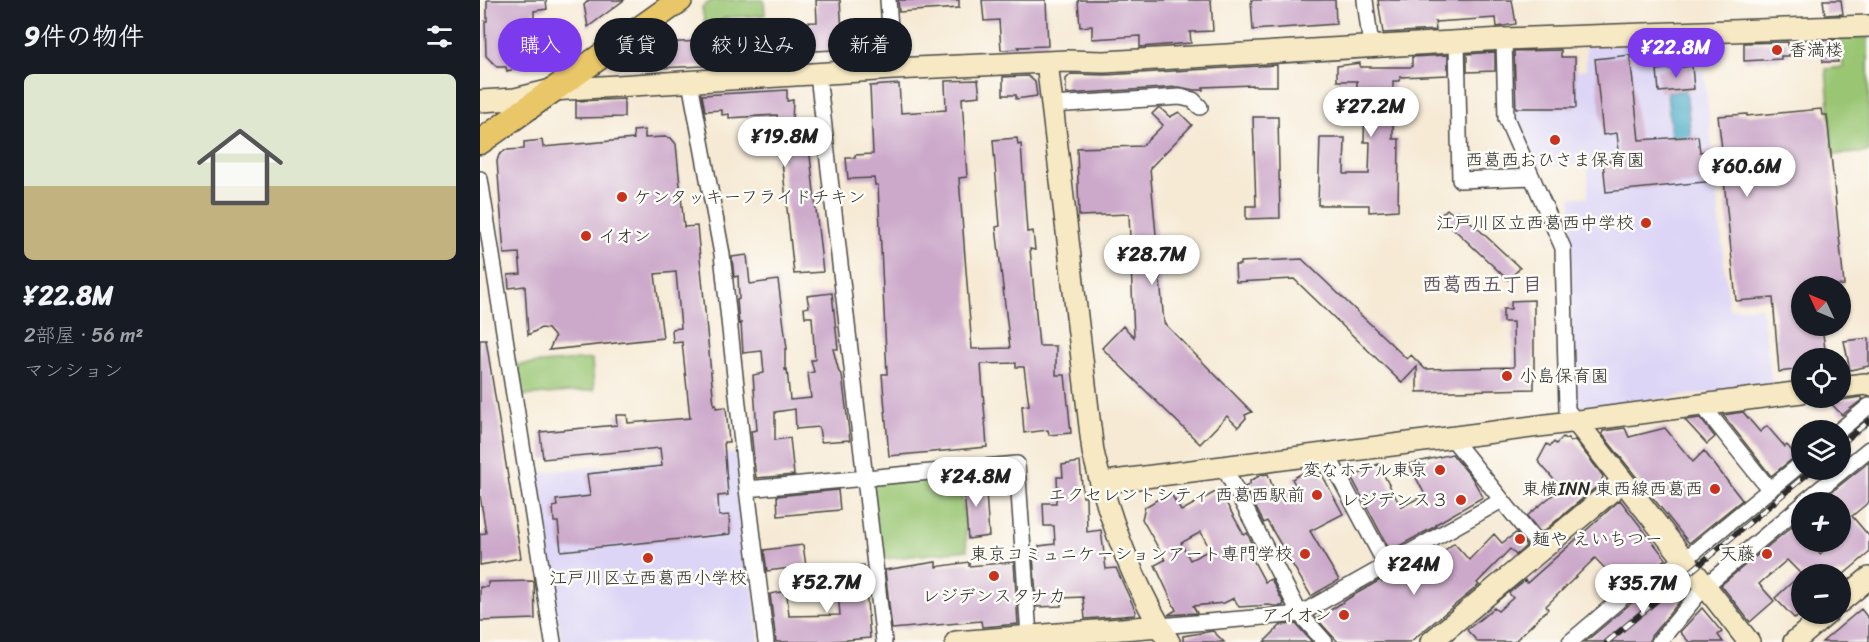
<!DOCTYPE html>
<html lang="ja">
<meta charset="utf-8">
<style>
:root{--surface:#171b24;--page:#242831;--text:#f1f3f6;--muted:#9ea1a6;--accent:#7c3aed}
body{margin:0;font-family:Sriracha,"Klee One",sans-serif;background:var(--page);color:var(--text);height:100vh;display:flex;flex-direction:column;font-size:22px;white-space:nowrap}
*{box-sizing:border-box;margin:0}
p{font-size:20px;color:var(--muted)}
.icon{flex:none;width:33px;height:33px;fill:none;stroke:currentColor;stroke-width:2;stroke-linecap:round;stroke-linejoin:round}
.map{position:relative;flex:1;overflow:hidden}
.drawer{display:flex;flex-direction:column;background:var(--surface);width:480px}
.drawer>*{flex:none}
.hud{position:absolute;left:18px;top:18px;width:570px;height:54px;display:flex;gap:12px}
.needle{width:39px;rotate:314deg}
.fabs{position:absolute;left:1311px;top:276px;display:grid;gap:12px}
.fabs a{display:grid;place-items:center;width:60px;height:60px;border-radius:50%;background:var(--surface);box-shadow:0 2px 4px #0004;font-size:30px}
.price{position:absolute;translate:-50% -51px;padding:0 14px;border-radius:21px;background:#fff;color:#222;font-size:20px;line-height:39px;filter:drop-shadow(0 2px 3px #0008)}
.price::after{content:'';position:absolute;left:50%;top:36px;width:18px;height:14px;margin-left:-9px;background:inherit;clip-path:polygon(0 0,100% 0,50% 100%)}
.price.active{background:var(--accent);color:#fff}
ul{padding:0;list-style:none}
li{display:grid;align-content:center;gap:12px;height:318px;padding:0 24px}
li span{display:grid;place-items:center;height:186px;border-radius:9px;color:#555}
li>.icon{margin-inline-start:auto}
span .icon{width:108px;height:108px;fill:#fffc;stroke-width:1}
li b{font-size:26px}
h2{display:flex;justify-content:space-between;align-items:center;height:72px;padding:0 24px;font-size:26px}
.chip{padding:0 21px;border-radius:27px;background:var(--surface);box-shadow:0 2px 4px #0004;font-size:21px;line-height:54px}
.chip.active{background:var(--accent);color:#fff}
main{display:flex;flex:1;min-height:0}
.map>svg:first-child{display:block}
.built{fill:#ddd5f6}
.green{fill:#9ac673;stroke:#62784f;stroke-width:1.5}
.water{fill:#45a9c5;stroke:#386a78;stroke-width:1.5}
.building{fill:#cca9ca;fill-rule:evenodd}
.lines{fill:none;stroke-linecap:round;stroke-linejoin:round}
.street-casing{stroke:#494844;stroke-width:18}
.secondary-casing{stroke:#494844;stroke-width:24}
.primary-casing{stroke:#494844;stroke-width:27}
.street{stroke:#fff;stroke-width:15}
.secondary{stroke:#f6e9c3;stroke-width:21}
.primary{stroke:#e9c769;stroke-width:24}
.rail-casing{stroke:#2b2b2b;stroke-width:6}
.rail{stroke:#fdfcf7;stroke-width:4;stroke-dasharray:11;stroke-linecap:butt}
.poi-dot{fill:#c8321e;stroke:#fdfcf7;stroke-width:2}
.labels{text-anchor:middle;stroke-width:5;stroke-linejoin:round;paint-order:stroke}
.poi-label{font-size:18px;fill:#2b2b2b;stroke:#fdfcf7;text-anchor:end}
.neighbourhood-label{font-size:20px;font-weight:bold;fill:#635763;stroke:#fdfcf7}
</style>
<main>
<section class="drawer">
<h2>9件の物件<svg class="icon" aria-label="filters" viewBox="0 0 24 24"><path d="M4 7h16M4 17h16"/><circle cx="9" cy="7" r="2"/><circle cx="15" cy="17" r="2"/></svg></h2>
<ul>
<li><span style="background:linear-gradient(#dfe7d0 60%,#c2b280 0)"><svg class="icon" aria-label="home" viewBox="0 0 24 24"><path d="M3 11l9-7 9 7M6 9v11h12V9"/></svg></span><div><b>¥22.8M</b><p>2部屋 · 56 m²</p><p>マンション</p></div></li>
</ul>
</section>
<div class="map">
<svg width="1389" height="642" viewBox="0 0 1389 642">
<rect width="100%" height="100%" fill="#fdfcf7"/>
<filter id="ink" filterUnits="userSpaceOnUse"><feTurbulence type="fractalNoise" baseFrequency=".0167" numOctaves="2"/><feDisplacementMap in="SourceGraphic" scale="12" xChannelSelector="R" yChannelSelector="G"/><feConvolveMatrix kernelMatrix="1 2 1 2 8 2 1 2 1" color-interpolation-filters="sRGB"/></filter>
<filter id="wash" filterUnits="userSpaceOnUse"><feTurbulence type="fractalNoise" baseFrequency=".008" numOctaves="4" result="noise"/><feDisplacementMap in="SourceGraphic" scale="24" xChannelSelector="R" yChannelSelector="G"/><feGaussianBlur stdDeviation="1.35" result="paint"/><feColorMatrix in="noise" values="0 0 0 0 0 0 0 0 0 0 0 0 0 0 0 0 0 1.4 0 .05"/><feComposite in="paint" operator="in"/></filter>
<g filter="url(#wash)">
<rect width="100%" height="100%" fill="#f6ead5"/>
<path class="built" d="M1217 41 1218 70H1224L1249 309 1282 307 1292 384 1101 409 1094 408 1092 404 1091 197H1108V165L1054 166 1032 116 1031 75 1106 70V45Z
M258 453 279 642H82L53 473Z"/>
<path class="green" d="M233 0H284L285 15 244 18 238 24 239 49 246 67 231 65 222 7Z
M1388 37 1389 152 1353 155 1346 69 1363 67 1361 39Z
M112 359 114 390 42 396 37 365Z
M480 475 487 550 404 559 399 555 391 487 395 482Z"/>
<path class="water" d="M1206 90 1211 137 1191 138 1187 92Z"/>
<g id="blocks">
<path class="building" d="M7 0H66L67 9 54 11V25L61 48 82 45 50 66 49 65 27 71 26 67H17L6 56 5 21H7Z
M109 0H144L108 27 104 5Z
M336 0H360L362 31 396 29 397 45H395V51L391 56 375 57 374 49 255 55 254 35 307 31V23L337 22Z
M418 0H479V8L419 12Z
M502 0H566L568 46 538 47 539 49 521 50 519 20 504 21Z
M598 0H731L733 31 710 32 711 43 660 47V36L612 39V26L600 27Z
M771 0H855L856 24 773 30Z
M898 0H1032L1036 24 1017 27 1016 18 955 22 956 30 903 33Z
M1343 0H1361L1363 14 1345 15Z
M1342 40H1357L1358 62H1343Z
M223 41 224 66 179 68 178 43Z
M1308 42 1309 56H1301V59L1264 61V43Z
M1231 44 1232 61 1205 63 1204 46Z
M1081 50V57H1095L1096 108H1036L1034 51Z
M1015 52V71L987 72V54Z
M968 55V75L920 77 919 81H913V139H919L918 210 889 212V205H838L840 138H865L864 174H889L890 142H884L885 104H877V81H857V66L880 63V67H932V57Z
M1150 55 1159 140 1218 136 1220 152 1242 149 1238 116 1267 114V116L1341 109 1342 115H1347L1364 285 1322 286V326H1342L1346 357 1322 358 1320 360 1321 369 1299 372 1293 298 1256 301 1244 180 1126 192 1123 162 1140 160 1137 133 1123 135 1115 59Z
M797 65V86H772V85L723 87V90H714L699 87 586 94V79L591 74 625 75Z
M1212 66 1214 89 1179 92 1177 70Z
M548 76 555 82 557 96 536 99V95H523V77Z
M498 80 500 96 482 98 487 177 479 178 492 349 530 348 516 227 520 226 513 140 537 138 538 145 541 144 547 232 553 231 555 250 550 249 559 346H576V375H585L591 433 569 435 568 430 544 433 542 406 549 405 544 367H536V363L501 364 507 447 409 456 402 374H407L398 185H395L394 178 368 179 366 158H375V155L393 154 390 86 419 84 421 113 466 110 465 81Z
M307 90V101L313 100 312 123 326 120 343 272 314 274 297 115 249 118V114L242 115V110L225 111 222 95Z
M144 99V117L96 118V101Z
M678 108H680L690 117 699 112 712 125 670 168 684 323 772 412 765 415 766 418 758 427 747 416 720 444 622 348 643 326 654 337 649 214 599 216 597 148 662 146 683 125 672 114Z
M773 117H798L800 218 766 219V206H776Z
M165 130V138L185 137 191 138 196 144 204 227 217 226 234 405 236 404V408L246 407 249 442H244L248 495 238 496 239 516 249 515 250 534 81 551 78 522H74L73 507 77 506 76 500 110 496 107 474 182 466 180 448 63 459 60 432 137 425 136 415H147L148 423 210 418 202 342 193 343 192 329 201 328 196 272 175 274 183 338 69 350 75 337 68 329 61 328 48 335 45 286 29 288 28 275 41 274 39 253 24 254 17 161 19 155 26 150 44 149V142L62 140 63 147 154 139 153 131Z
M967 209 974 215 978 210 1040 268 1028 280 960 216Z
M267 255 270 284 298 280 307 349H305V370L307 369 310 400 331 398 328 373 334 372 331 360H335L332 317H325L324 308 329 307 327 296 352 293 358 349H353L359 372 362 375 370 440 341 442 339 427 316 429 315 409 295 412V440L310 438 314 475 276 478 271 431 277 430 273 375 284 373 282 351 263 353 261 323 259 324 257 300 259 299 258 276 254 277 252 257Z
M822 259 927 359 931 355 945 369 1034 367 1033 322H1023V309H1031V301L1054 300V389L937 392V367L922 383 814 279 756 282 755 265H760V262Z
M1389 338V366L1370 370 1364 341Z
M0 340H6L41 558 0 565V534L6 533 0 495Z
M1381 397 1383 399 1362 415 1346 398 1362 400Z
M1263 412 1280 432 1287 426 1305 447 1307 445 1316 456 1291 476 1243 415Z
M1220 418 1235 437 1227 444 1205 420Z
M1145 428 1149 437 1185 428 1213 462 1224 451 1262 500 1209 543 1122 434 1123 431Z
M1083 437 1085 439 1088 438 1090 442 1095 440 1123 476 1121 483 1064 531 1060 532 1047 516 1081 488 1058 461 1067 444 1070 446 1074 442 1076 444Z
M972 454 992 478 1003 497 956 524V526L910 551 872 478 898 464 921 507 945 495 929 464Z
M600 462 603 497H606L607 532 621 530 626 569 636 568 656 612 654 615 605 619 603 597 581 598V606L557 607 553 556H559V546L575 544 574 526H564L563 503H576V498H578L577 477H583L582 465Z
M1389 462V502L1372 516 1389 536V553L1364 574H1322V613L1315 619 1295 598 1321 574 1307 560 1279 584 1294 601 1270 622 1241 585 1315 524 1322 532V542H1329L1340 554 1354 542H1360V502H1339Z
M838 467 863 514 830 531 859 580 831 596 787 521 784 523 765 487 770 484V481L781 475 788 474 796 496 816 486 812 479 831 468Z
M505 477 509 536 488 539 483 479Z
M358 490 360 510 298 516 297 496Z
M739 490 764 535 767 533 777 553 771 556 785 582 791 579 804 604 802 606H794L789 605 759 607 754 598 744 603 713 606 717 613 688 615 696 610 675 565 685 560 662 519 665 507 690 492 701 511ZM721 532 730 550 710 560 701 543Z
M1140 500 1186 559 1142 586 1115 558 1066 606 1068 609 1034 642H998L987 630 1014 608 1018 611 1033 598 1029 593 1045 580 1047 583Z
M1036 533 1046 546 1036 555 1030 549 997 583 999 585 930 642H858L837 619 869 598 900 580 902 582 911 574 937 559 944 567 974 543 989 560 1014 534 1022 543Z
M323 545 326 566 287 571 284 550Z
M456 562V567L489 562V566L534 562 538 624 502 627 501 621 412 629 405 570Z
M384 565 390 638 343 642H296L290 594 301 592 307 595 309 616 360 615 356 567Z
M1198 575 1210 589 1171 636 1169 642H1105L1150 604Z
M54 581 55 619 0 621V587H8V582Z
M1222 608 1242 632 1238 635 1243 642H1209L1200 632Z
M1381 609 1389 619V642H1342Z
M816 624 832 642H784L801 625Z
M733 631 744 642H703V636Z"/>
</g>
</g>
<g filter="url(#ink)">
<use href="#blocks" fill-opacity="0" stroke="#494844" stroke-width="1.5"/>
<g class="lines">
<g class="street-casing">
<path id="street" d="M408 0 413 69
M885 0 891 47
M1024 39 1026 118 1083 248 1087 410 1096 421
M977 42 980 180 1052 177
M338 75 404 642
M210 82 242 254 267 489 286 642
M571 105 700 97 713 100 720 107
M0 179 73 642
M1222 405 1290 490
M1360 430 1389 406
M972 438 1062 550
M847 454 906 565
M744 467 820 614 845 642
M267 489 537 464 549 636 553 642
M1324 502 1389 449
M680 626 820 614 1022 500
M1090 642 1144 596 1204 560 1322 463
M1179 642 1225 586 1322 505"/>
</g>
<g class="secondary-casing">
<path id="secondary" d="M567 62 613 452C629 520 653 583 689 642
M0 101 35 99 72 90 413 69 587 61 624 62 1024 39 1389 26
M1360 387 1385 384 1389 385
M1096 421 1269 642
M621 485 634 481 1322 392
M1360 602 1389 578
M476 642 680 626
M951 642 1142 482
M1314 642 1347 614"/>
</g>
<g class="primary-casing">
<path id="primary" d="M0 142 200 0"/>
</g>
<use href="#street" class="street"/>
<use href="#secondary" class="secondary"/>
<use href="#primary" class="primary"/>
<g class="rail-casing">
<path id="rail" d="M1360 445 1389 421
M1127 642 1332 470"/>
</g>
<use href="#rail" class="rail"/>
</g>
</g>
<g class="poi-dot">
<circle cx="1297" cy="50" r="6"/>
<circle cx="1075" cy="140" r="6"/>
<circle cx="142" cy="197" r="6"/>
<circle cx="1166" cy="223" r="6"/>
<circle cx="106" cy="236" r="6"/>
<circle cx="1027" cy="376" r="6"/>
<circle cx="960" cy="470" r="6"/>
<circle cx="1235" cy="489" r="6"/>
<circle cx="837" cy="495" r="6"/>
<circle cx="981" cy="500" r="6"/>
<circle cx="1040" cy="539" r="6"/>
<circle cx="825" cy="554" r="6"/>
<circle cx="1287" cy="554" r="6"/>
<circle cx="168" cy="558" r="6"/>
<circle cx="514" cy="576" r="6"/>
<circle cx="864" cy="615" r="6"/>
</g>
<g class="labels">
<g class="poi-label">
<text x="1309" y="56" text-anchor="start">香満楼</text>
<text x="1075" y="166" text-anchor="middle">西葛西おひさま保育園</text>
<text x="154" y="203" text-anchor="start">ケンタッキーフライドチキン</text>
<text x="1154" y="229">江戸川区立西葛西中学校</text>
<text x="118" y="242" text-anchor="start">イオン</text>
<text x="1039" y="382" text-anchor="start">小島保育園</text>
<text x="948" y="476">変なホテル東京</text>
<text x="1223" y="495">東横INN 東西線西葛西</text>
<text x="825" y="501">エクセレントシティ 西葛西駅前</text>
<text x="969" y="506">レジデンス３</text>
<text x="1052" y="545" text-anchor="start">麺や えいちつー</text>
<text x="813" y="560">東京コミュニケーションアート専門学校</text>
<text x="1275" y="560">天藤</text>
<text x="168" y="584" text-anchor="middle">江戸川区立西葛西小学校</text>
<text x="514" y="602" text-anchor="middle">レジデンスタナカ</text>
<text x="852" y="621">アイオン</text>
</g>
<g class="neighbourhood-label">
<text x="1002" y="291">西葛西五丁目</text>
</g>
</g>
</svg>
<div class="fabs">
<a><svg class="needle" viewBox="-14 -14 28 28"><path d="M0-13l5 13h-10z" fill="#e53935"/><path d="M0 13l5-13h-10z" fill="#9ea1a6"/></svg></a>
<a><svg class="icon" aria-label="locate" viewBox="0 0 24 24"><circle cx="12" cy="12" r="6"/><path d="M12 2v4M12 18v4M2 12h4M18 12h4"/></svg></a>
<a><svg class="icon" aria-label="layers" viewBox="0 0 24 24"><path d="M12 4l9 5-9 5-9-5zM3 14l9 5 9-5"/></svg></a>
<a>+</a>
<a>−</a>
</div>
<b class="price active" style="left:1196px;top:79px">¥22.8M</b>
<b class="price" style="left:891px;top:138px">¥27.2M</b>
<b class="price" style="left:305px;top:168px">¥19.8M</b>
<b class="price" style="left:1267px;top:198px">¥60.6M</b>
<b class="price" style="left:672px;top:286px">¥28.7M</b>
<b class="price" style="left:496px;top:508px">¥24.8M</b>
<b class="price" style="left:934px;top:596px">¥24M</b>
<b class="price" style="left:347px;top:614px">¥52.7M</b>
<b class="price" style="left:1163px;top:615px">¥35.7M</b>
<div class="hud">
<a class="chip active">購入</a>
<a class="chip">賃貸</a>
<a class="chip">絞り込み</a>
<a class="chip">新着</a>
</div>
</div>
</main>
